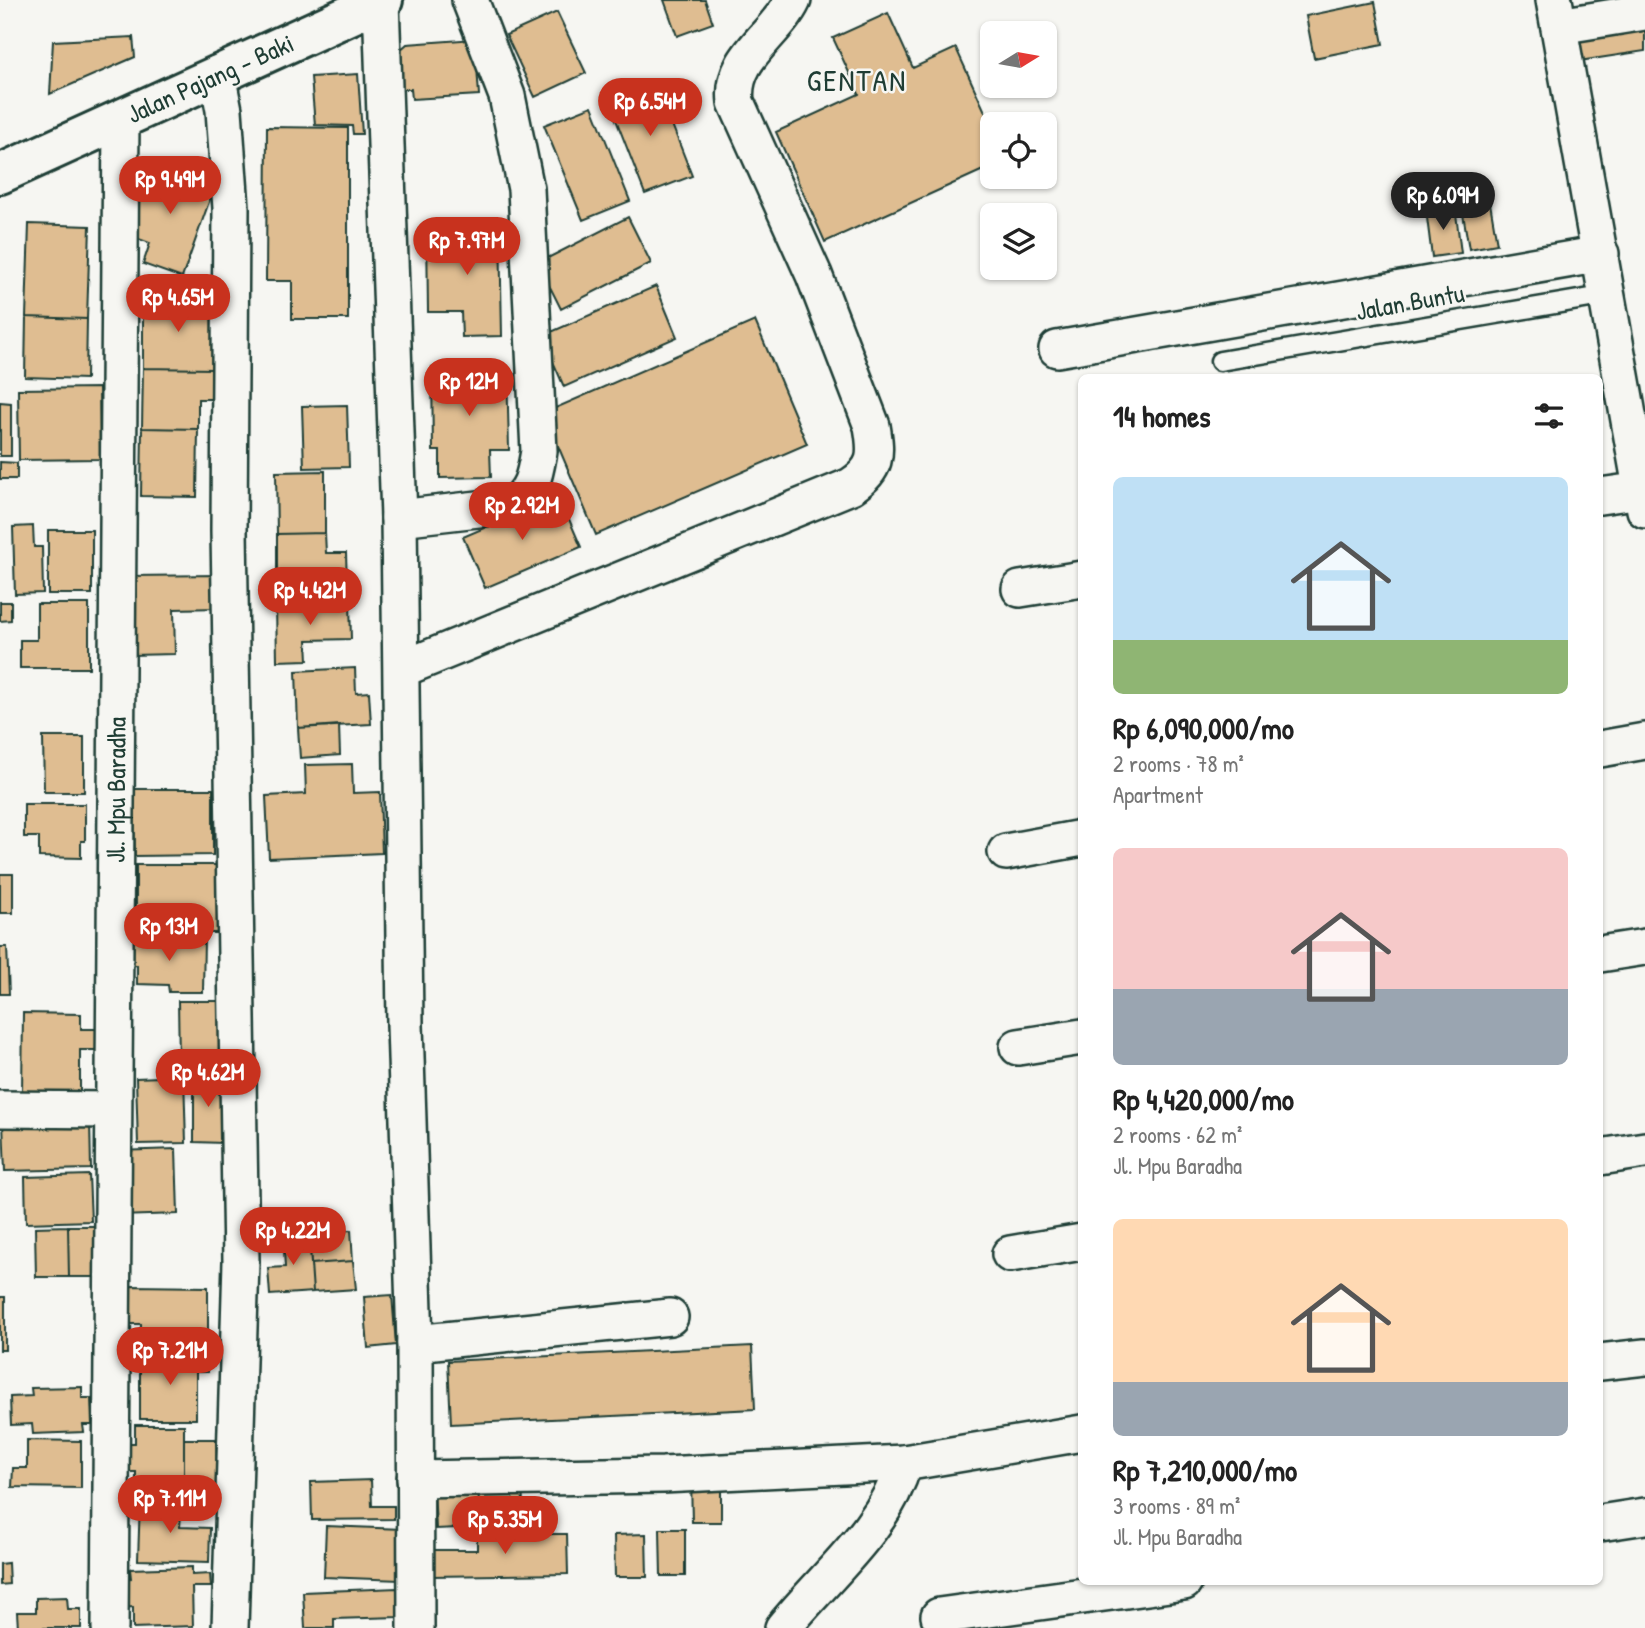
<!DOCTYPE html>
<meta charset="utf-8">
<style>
:root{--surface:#fff;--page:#f6f6f6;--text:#222;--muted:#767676;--accent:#c8321e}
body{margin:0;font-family:"Patrick Hand",sans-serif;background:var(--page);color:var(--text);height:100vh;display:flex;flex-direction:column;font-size:26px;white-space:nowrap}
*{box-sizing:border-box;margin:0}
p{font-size:23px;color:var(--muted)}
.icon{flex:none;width:38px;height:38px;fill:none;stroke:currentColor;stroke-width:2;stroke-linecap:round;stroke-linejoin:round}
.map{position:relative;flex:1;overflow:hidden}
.panel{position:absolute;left:1078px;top:374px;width:525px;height:1211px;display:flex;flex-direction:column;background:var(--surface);border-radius:10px;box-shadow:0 2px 5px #0004}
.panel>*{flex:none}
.needle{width:46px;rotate:79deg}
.tools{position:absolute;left:980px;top:21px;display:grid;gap:14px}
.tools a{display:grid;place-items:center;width:77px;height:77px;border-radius:10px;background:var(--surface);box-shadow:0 2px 5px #0004;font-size:35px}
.price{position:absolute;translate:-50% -60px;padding:0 16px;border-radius:24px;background:var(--accent);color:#fff;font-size:23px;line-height:46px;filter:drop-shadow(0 2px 4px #0008)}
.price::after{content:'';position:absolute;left:50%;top:42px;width:21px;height:16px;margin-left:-10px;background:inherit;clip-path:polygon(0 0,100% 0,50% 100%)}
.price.on{background:#222;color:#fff}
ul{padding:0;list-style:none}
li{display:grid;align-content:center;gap:14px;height:371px;padding:0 35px}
li span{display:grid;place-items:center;height:217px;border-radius:10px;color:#555}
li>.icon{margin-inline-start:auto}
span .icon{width:126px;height:126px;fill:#fffc;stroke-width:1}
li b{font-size:30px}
h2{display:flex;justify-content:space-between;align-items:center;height:84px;padding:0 35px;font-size:30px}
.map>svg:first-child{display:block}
.building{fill:#dfbd91;stroke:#1f3d34;stroke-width:2}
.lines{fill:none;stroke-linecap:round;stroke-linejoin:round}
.lane-casing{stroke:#1f3d34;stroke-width:23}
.street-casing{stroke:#1f3d34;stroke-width:40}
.secondary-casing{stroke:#1f3d34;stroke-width:44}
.lane{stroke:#f6f6f2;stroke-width:18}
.street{stroke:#f6f6f2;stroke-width:35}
.secondary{stroke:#f6f6f2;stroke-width:38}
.labels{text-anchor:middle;stroke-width:5;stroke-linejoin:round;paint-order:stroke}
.street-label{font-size:26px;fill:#1f3d34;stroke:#f6f6f2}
.quarter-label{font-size:30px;letter-spacing:2px;fill:#1f3d34;stroke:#f6f6f2}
</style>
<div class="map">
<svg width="1645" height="1628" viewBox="0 0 1645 1628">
<rect width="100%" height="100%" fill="#f6f6f2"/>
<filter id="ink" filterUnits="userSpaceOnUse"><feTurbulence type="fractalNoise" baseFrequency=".0143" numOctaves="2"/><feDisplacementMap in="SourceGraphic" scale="14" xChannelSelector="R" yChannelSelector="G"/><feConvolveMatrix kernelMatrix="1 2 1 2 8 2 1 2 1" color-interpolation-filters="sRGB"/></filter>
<g filter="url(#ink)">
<path class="building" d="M664 0H705L713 23 677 36Z
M1375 2 1383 44 1314 58 1306 16Z
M557 12 586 73 535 97 506 35Z
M888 13 913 68 956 48 992 127V166L825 242 776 132 859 94 833 38Z
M1645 20V51L1579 61 1574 32Z
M133 37 135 57 50 94 53 41Z
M475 39 479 95 412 99 411 89H399V51L407 44Z
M358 74 362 134H353L352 126 315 125 311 77Z
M655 81 692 176 645 194 608 99Z
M592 106 630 201 583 220 544 125Z
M267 127 348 128V319H292V281H266Z
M155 160 216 182 182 278 143 264 150 243 128 235 138 206 134 204 146 171 150 173Z
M1490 203 1497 244 1469 249 1462 208Z
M1455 206 1461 253 1432 257 1426 210Z
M628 217 651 263 561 309 538 263Z
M29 224 90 226 87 319 26 317Z
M500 227 502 336 462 337 461 312H428L427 228Z
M656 286 677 337 564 387 542 336Z
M143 300H213V369L143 368Z
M26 317 87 319 86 379 25 377Z
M755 321 807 444 596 535 544 413Z
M507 366 509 450H490L491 477 440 478V451H433L432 367Z
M143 368 213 369 212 399H198V429L142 428Z
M99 388 100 459 19 460 18 389Z
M0 402 11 403V456H0Z
M347 405 349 467 304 468 302 406Z
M142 428 198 429 197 497 141 496Z
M0 462 17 463V479H0Z
M325 471V533L277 534 276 472Z
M559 496 581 547 485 588 463 537Z
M33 526 34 547H42L43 593 15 594 13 527Z
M48 530H92V594H48Z
M325 533 326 553H346L347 584 277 585V534Z
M219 575V608L174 609 175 654 131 655 130 576Z
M0 602H11V620L0 621Z
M350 602 351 639 307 640 308 660 277 661 276 604Z
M37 604H89V668H20V640H37Z
M355 668 356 693 369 692 371 724 298 728 296 671Z
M339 725 340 755 300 758 298 728Z
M43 737H84V792H44Z
M352 764 353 793 380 792 382 853 269 858 266 796 306 794 305 765Z
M134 789H213V855L135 856Z
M24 804H85V841H81V858L39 857V837H24Z
M136 865H219L218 933H136Z
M0 874H13V913H0Z
M129 937 204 939 203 992H169L168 985 137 984V965L128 966Z
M0 947H7L9 994H0Z
M178 1001H219V1060H179Z
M23 1013 81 1014V1029H96V1050H80V1092H22Z
M194 1074 222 1075 223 1143 194 1142Z
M184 1076 186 1143 138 1144 136 1078Z
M90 1121 91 1169 5 1171 3 1123Z
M176 1149 178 1214 119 1216 117 1151Z
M89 1175 91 1221 26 1223 25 1177Z
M68 1226 69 1277H36L35 1227Z
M68 1226H96L97 1277H69Z
M351 1230 353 1261 311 1264 309 1233Z
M309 1233 313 1292 270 1295 268 1268 285 1267 283 1235Z
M353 1261 356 1289 313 1292 311 1264Z
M131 1286 208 1287V1357L140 1356 141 1324H130Z
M392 1295 396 1345 368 1348 364 1297Z
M0 1297H5V1350H0Z
M752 1346 755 1409 451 1424 448 1361Z
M140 1356 208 1357V1372H196V1419H140Z
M82 1387V1398H91L92 1425H83L84 1432 33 1434 32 1424 11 1425 10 1397 32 1396 31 1388Z
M135 1425H184V1494H136V1472H120V1443H135Z
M184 1439H216L217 1494H184Z
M27 1440 81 1441V1488L12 1487 13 1468H27Z
M721 1478V1522H692L691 1479Z
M371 1480 372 1506H394V1519L312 1520 311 1482Z
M522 1482 524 1526 480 1527 478 1484Z
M478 1484 480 1527 436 1529 434 1485Z
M140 1501 182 1502 180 1527 210 1528 209 1562 138 1560Z
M326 1526 402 1529 400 1580 324 1577Z
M660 1529H685V1576H661Z
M477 1534H567L568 1574 431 1576V1550H477Z
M646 1534 647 1577H615L614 1535Z
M8 1563 9 1584 0 1585V1564Z
M192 1567V1575L210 1574 211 1587H192L193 1626 133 1628V1607L120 1608V1579L131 1578 130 1569Z
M397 1588 398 1617 334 1619V1628H305L303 1592Z
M67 1597 68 1609H81V1628H18L17 1612H36V1598Z"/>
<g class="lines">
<g class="lane-casing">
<path id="lane" d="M1220 361 1608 295"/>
</g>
<g class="street-casing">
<g id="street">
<path d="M1554 0 1645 510"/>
<path d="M381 1 399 518 405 1025 415 1343 416 1628"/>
<path d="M1559 26 1645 12"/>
<path d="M217 74 224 110 231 208 229 531 241 1261 230 1628"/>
<path d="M1057 349 1601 254"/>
<path d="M1600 496 1642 490"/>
<path d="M399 518 513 505C533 491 535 474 539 451L526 189 507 96 470 0"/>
<path d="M1020 589 1082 579"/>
<path d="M402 669 851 486C877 469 877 455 872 426L814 275 736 102C730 57 776 36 793 0"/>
<path d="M1600 749 1645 741"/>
<path d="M1006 852 1082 838"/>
<path d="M1600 954 1645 947"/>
<path d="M1018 1047 1082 1037"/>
<path d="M0 1109 112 1110"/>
<path d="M1600 1157 1645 1150"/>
<path d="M1010 1254 1082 1242"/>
<path d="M415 1343 670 1317"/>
<path d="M1600 1362 1645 1357"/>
<path d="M415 1479 663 1475 904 1463 1082 1433"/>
<path d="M1600 1523 1645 1516"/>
<path d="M939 1616 1184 1582"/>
<path id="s1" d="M110 1628 121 118"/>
<path d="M783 1628C826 1575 885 1529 904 1463"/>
</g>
</g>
<g class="secondary-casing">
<g id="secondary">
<path id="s2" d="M0 174 383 0"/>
</g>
</g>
<use href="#lane" class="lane"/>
<use href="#street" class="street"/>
<use href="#secondary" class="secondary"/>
</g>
</g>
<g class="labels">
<g class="street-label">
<text dy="9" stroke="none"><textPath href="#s2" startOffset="231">Jalan Pajang - Baki</textPath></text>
<text transform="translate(1410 302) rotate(-10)" y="9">Jalan Buntu</text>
<text dy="9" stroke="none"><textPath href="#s1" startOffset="838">Jl. Mpu Baradha</textPath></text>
</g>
<g class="quarter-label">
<text x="857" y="91">GENTAN</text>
</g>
</g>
</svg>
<div class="tools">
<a><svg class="needle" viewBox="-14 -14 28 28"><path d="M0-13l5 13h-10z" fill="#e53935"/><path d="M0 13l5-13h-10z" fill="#767676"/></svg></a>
<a><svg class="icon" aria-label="locate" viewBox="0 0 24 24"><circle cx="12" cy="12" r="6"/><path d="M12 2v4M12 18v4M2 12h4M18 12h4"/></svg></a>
<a><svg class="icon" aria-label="layers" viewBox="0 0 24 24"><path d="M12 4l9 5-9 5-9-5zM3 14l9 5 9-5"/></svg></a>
</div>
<b class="price" style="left:650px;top:138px">Rp 6.54M</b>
<b class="price" style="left:170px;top:216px">Rp 9.49M</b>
<b class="price on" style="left:1443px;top:232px">Rp 6.09M</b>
<b class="price" style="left:467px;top:277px">Rp 7.97M</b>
<b class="price" style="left:178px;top:334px">Rp 4.65M</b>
<b class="price" style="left:469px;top:418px">Rp 12M</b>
<b class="price" style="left:522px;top:542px">Rp 2.92M</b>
<b class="price" style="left:310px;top:627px">Rp 4.42M</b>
<b class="price" style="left:169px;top:963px">Rp 13M</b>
<b class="price" style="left:208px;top:1109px">Rp 4.62M</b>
<b class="price" style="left:293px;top:1267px">Rp 4.22M</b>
<b class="price" style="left:170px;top:1387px">Rp 7.21M</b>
<b class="price" style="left:170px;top:1535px">Rp 7.11M</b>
<b class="price" style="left:505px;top:1556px">Rp 5.35M</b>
<section class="panel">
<h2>14 homes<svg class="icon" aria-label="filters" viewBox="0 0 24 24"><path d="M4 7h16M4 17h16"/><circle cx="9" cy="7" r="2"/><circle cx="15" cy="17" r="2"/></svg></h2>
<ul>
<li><span style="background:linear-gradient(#bfe0f5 75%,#8fb573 0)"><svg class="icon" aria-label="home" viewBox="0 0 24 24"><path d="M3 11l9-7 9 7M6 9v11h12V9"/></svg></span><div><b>Rp 6,090,000/mo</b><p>2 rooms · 78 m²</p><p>Apartment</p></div></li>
<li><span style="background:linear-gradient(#f6c9c9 65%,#9aa5b1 0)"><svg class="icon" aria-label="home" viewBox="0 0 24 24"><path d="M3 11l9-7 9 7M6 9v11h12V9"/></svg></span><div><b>Rp 4,420,000/mo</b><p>2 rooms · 62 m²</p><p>Jl. Mpu Baradha</p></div></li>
<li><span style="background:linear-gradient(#ffd9b3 75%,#9aa5b1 0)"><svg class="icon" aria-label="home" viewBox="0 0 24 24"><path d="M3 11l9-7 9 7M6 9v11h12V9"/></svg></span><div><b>Rp 7,210,000/mo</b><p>3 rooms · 89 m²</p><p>Jl. Mpu Baradha</p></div></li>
</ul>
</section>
</div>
